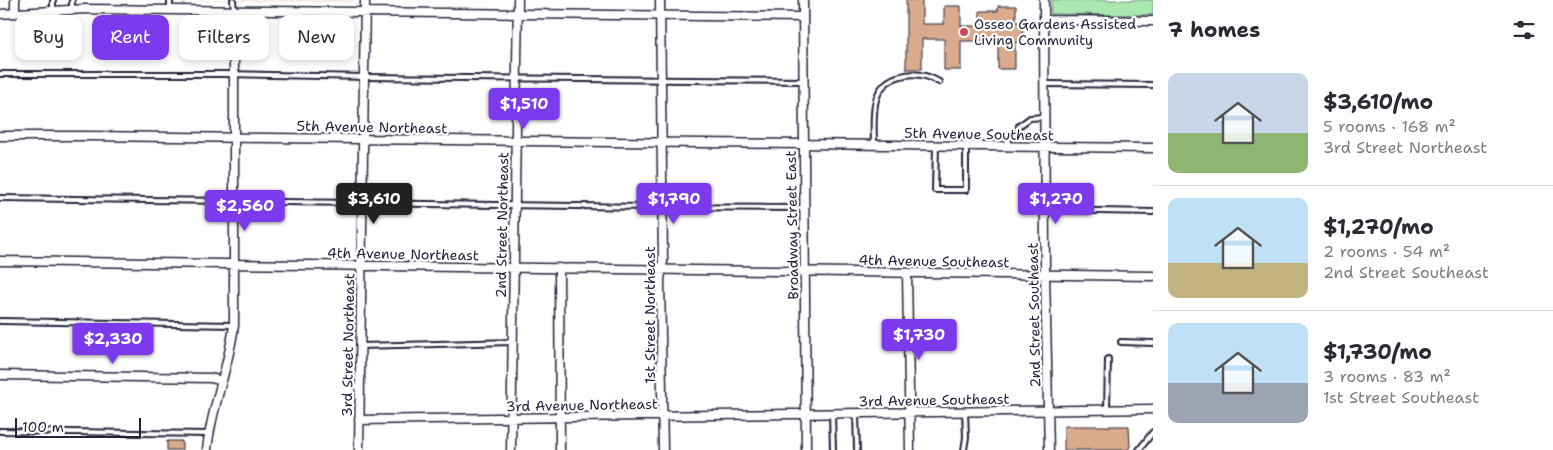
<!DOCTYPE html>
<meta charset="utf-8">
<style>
:root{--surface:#fff;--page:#f2f2f3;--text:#2b2b33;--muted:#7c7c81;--line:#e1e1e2;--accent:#7c3aed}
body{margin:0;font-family:"Shantell Sans",sans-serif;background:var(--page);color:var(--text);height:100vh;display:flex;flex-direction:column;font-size:19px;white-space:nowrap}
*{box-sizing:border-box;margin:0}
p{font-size:16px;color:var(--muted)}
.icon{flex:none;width:28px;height:28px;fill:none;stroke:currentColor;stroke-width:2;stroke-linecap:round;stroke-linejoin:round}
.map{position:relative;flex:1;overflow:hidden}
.side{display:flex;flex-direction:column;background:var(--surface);width:400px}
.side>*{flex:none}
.top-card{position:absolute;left:15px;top:15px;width:475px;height:45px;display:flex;gap:10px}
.scale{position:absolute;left:15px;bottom:12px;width:126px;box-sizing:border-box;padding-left:5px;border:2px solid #22223b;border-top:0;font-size:14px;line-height:18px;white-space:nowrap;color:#22223b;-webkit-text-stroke:4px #fff;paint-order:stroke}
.price{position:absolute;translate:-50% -42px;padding:0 11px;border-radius:5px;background:var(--accent);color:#fff;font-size:16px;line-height:32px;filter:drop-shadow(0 1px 2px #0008)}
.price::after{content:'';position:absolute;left:50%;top:30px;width:15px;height:11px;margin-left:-8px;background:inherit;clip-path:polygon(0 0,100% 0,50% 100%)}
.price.on{background:#222;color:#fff}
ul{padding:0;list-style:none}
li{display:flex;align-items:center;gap:15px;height:125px;padding:0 15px}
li+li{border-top:1px solid var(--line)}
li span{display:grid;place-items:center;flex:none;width:140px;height:100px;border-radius:10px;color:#555}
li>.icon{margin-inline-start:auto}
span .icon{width:60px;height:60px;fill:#fffc;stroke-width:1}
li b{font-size:21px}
h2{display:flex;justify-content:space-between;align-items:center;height:60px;padding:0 15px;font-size:21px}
.chip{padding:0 18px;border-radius:10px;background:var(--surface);box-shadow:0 2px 8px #0003;font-size:18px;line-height:45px}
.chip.on{background:var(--accent);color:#fff}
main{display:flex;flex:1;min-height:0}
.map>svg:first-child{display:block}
.built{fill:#f4e6dc}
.green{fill:#a9e9b1;stroke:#668676}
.building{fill:#d9aa8b;stroke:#22223b}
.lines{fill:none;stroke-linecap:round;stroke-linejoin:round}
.service-casing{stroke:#22223b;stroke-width:8}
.minor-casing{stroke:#22223b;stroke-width:11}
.service{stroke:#fff;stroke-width:4}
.minor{stroke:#fff;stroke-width:8}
.poi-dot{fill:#d1495b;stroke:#fff;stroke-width:2}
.labels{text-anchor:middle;stroke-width:4.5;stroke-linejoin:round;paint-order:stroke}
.poi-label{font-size:14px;fill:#22223b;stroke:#fff;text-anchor:start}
.street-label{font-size:14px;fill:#22223b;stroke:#fff}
</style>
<main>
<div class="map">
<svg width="1153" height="450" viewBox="0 0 1153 450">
<rect width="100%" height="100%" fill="#fff"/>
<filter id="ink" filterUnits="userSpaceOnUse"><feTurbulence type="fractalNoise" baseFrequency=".02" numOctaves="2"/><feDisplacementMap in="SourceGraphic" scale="10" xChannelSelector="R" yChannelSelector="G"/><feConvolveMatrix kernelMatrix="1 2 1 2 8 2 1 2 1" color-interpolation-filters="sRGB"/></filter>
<g filter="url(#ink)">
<path class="built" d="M88 0H353V2Z"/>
<path class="green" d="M1051 0H1153V15L1051 14Z"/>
<path class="building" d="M906 0H922V24H944V6H961V26H980V11H998V6H1016V22H1023V42H1015V69H998V41H961V70H944V39H922V69H906Z
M1064 426H1129L1130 447 1127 450H1064Z
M167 441H182V450H167Z"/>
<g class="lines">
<g class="service-casing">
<path id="service" d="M53 0V10
M72 0V10
M233 0 234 10
M170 10V0
M0 74H223L365 77 803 81
M1045 84 1153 85
M1019 126 1030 118 1044 117
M874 145C874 118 868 84 901 76 915 72 927 75 939 82
M1006 145 1013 132
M936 146 935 190H966V146
M0 198 651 207 804 208
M1045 210 1153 212
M0 321 234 325
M1121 342 1153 343
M361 346 513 342
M1107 410 1108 359
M856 413 857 450
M832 414 833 450
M0 431 209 434
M964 450 966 437 965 412
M1139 450 1153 432"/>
</g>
<g class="minor-casing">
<path id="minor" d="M15 0V13
M660 0 663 261 660 280 663 450
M803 0 806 450
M1044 0 1045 274 1049 450
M0 14 86 9 803 17
M1045 20 1153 21
M0 136H87L1153 148
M0 261 1153 276
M559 268 560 450
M907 273 910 450
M0 375 211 378 222 381
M359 420 1153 409
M207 450C211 407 229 368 234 325V10
M359 450 365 0
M511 450 518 0"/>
</g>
<use href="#service" class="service"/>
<use href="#minor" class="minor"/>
</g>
</g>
<circle class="poi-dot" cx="964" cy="32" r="5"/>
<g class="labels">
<g class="poi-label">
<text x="974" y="29">Osseo Gardens Assisted<tspan x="974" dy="16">Living Community</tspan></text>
</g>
<g class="street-label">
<text transform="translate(372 127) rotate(1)" y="5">5th Avenue Northeast</text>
<text transform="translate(979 134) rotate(1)" y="5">5th Avenue Southeast</text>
<text transform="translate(502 225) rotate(-89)" y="5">2nd Street Northeast</text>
<text transform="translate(792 225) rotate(-91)" y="5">Broadway Street East</text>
<text transform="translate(403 254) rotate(1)" y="5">4th Avenue Northeast</text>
<text transform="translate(934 261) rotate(1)" y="5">4th Avenue Southeast</text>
<text transform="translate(650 315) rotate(-90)" y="5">1st Street Northeast</text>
<text transform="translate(1034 315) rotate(-91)" y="5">2nd Street Southeast</text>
<text transform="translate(348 345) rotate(-89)" y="5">3rd Street Northeast</text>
<text transform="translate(934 400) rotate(-1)" y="5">3rd Avenue Southeast</text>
<text transform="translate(582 405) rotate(-1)" y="5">3rd Avenue Northeast</text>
</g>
</g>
</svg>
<div class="scale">100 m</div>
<b class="price" style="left:524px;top:130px">$1,510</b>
<b class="price on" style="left:374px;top:225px">$3,610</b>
<b class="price" style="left:674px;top:225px">$1,790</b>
<b class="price" style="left:1056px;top:225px">$1,270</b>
<b class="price" style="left:245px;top:232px">$2,560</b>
<b class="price" style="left:919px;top:361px">$1,730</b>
<b class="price" style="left:113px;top:365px">$2,330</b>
<div class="top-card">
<a class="chip">Buy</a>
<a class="chip on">Rent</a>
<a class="chip">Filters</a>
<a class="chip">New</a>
</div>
</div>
<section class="side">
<h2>7 homes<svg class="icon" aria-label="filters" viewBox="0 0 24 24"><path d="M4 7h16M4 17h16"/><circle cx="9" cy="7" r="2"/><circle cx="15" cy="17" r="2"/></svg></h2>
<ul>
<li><span style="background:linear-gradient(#c9d6e8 60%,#8fb573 0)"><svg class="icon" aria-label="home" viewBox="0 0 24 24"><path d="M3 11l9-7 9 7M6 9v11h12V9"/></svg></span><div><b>$3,610/mo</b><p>5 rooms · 168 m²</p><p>3rd Street Northeast</p></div></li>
<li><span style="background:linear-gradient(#bfe0f5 65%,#c2b280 0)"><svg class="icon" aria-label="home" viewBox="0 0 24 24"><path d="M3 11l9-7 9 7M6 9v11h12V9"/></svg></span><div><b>$1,270/mo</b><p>2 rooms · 54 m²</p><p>2nd Street Southeast</p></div></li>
<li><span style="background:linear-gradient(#bfe0f5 60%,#9aa5b1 0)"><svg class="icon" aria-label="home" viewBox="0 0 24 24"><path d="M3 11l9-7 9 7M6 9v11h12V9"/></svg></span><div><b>$1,730/mo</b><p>3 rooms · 83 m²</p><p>1st Street Southeast</p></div></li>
</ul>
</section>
</main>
